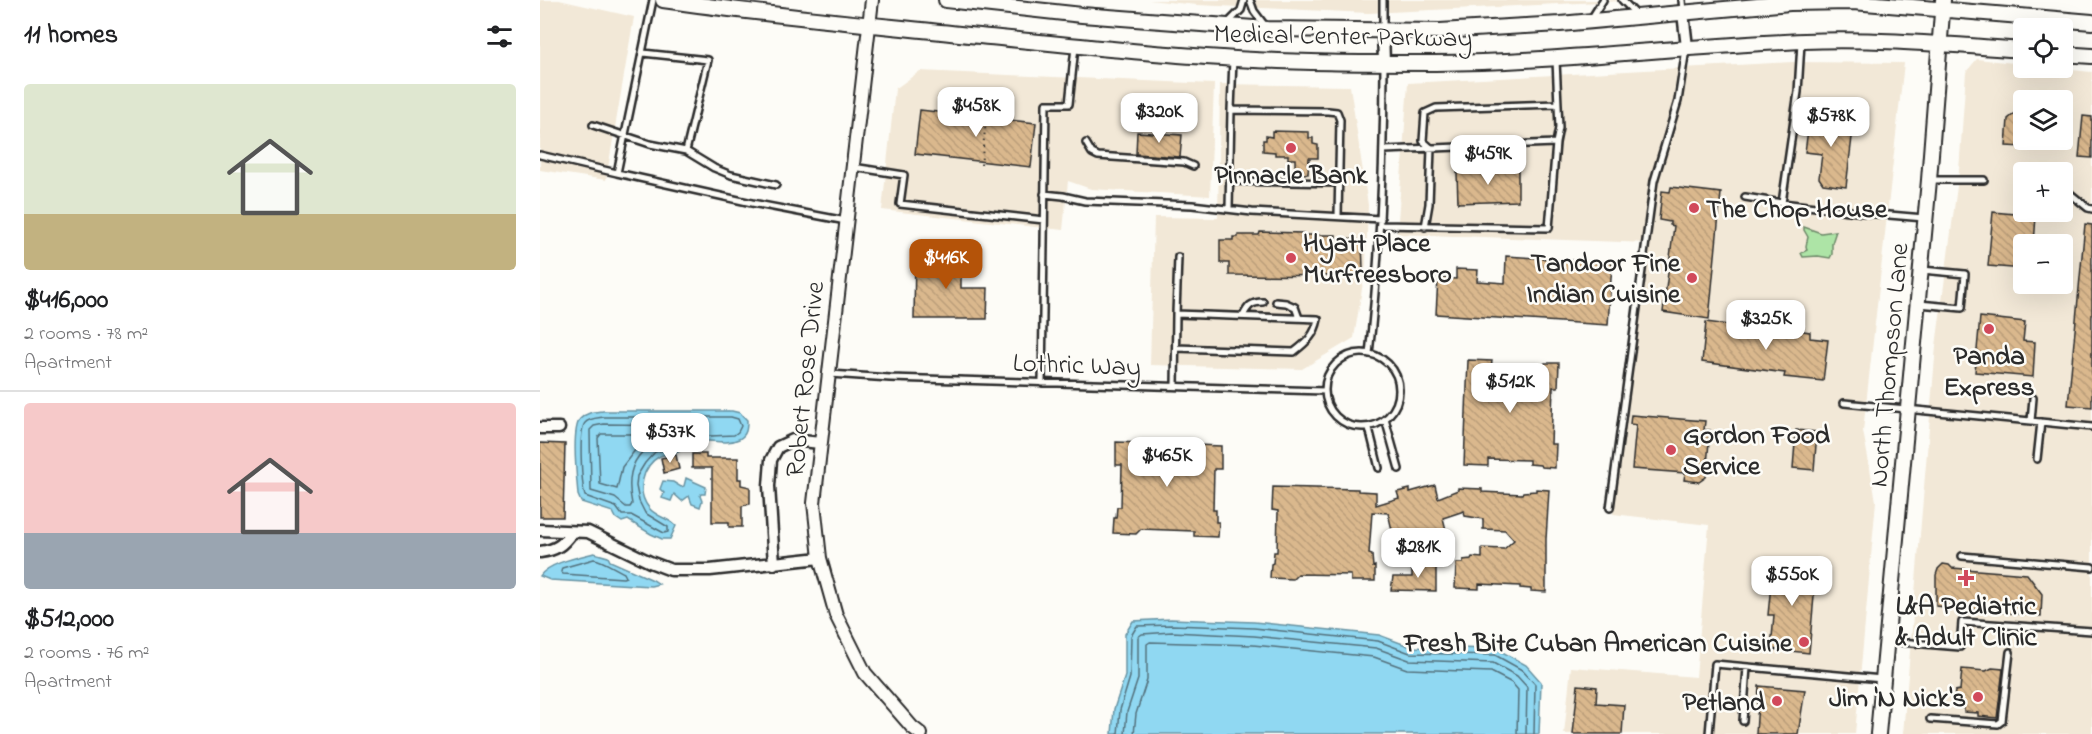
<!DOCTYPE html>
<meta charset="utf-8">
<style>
:root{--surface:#fff;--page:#f2f2f2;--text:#202124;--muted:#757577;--line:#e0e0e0;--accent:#b45309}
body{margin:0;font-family:"Indie Flower",sans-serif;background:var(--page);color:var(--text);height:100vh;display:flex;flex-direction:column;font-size:22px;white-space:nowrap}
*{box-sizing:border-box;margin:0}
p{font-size:20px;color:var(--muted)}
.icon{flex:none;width:33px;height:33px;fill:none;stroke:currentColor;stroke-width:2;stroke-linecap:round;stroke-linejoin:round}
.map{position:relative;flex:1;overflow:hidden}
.details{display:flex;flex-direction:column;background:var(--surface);width:540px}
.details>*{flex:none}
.tools{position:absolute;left:1473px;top:18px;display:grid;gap:12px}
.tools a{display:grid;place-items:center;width:60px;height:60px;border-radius:6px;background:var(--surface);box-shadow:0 6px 24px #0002;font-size:30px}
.price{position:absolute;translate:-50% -51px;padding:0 14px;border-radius:12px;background:#fff;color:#222;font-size:20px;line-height:39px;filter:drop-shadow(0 2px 3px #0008)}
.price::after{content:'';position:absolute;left:50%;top:36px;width:18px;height:14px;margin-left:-9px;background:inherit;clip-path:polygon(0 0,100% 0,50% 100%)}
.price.active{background:var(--accent);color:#fff}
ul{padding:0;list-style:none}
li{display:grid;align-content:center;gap:12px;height:318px;padding:0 24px}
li+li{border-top:2px solid var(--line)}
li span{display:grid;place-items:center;height:186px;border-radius:6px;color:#555}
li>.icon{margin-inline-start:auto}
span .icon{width:108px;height:108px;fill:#fffc;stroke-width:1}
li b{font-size:26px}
h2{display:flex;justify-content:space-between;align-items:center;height:72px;padding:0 24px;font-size:26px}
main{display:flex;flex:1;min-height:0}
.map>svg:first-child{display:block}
.built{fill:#f2e8d7;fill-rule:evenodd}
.green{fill:#ade4a6;stroke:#6c8868;stroke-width:1.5}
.water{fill:#90d8f2;stroke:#6893a2;stroke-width:1.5}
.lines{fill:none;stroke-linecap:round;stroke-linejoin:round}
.shore{stroke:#53707b;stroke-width:1.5}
.building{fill:url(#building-back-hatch);stroke:#2b2b2b;stroke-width:1.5}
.service-casing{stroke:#2b2b2b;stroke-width:10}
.minor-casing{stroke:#2b2b2b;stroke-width:15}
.tertiary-casing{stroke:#2b2b2b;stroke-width:16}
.secondary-casing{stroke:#2b2b2b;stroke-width:18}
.path{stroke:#2b2b2b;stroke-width:2;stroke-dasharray:1.5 4.5;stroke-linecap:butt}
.service{stroke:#fdfcf7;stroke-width:5}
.minor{stroke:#fdfcf7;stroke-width:10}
.tertiary{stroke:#fdfcf7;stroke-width:12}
.secondary{stroke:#fdfcf7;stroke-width:14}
.poi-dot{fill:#d1495b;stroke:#fdfcf7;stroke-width:2}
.labels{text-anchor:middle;stroke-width:5;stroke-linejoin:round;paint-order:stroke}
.street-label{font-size:27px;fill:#2b2b2b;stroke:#fdfcf7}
.poi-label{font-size:27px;font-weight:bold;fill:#2b2b2b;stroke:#fdfcf7;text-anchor:end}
</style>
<main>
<section class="details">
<h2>11 homes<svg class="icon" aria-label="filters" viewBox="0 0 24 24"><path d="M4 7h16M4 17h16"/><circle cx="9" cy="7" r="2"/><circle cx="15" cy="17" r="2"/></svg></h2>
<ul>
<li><span style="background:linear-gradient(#dfe7d0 70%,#c2b280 0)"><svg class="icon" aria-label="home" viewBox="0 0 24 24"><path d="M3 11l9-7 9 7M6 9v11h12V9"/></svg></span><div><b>$416,000</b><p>2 rooms · 78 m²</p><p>Apartment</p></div></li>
<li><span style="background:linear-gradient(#f6c9c9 70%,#9aa5b1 0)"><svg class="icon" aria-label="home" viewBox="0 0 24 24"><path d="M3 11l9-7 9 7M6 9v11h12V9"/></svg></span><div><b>$512,000</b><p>2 rooms · 76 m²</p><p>Apartment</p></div></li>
</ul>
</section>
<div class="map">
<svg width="1552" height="734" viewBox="0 0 1552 734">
<defs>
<pattern id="building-back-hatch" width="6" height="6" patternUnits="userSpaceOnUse" patternTransform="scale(1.5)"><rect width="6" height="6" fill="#dab88d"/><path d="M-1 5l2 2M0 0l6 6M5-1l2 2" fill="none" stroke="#bb9e7a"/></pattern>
</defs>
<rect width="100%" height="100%" fill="#fdfcf7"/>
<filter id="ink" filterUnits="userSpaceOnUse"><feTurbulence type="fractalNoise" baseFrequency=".0167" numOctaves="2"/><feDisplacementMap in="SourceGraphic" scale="12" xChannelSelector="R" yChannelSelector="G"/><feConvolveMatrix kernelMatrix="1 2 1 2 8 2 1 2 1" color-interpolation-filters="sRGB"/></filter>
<g filter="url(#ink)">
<path class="built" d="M0 0H19L94 17 66 180 0 170Z
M609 0H1101L828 13 657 5Z
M1437 59 1483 64 1484 68H1510L1552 72V734H1363L1396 346 1419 171 1426 72ZM1484 100H1522V140H1484ZM1484 172H1522V212H1484ZM1484 244H1522V284H1484Z
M1252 62 1364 63 1323 431 1336 501 1315 734H1024L1031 667 1156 677 1169 525 1073 514 1110 243 857 234 868 83Z
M380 71 674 84 670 196 551 189 528 181 523 230 342 210 355 89Z
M680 84 810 86 828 205 826 264 814 338 762 369 610 365 614 217 678 218Z"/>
<path class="green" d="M1264 227 1281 233 1296 231 1292 243V254L1290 258 1278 256 1263 257 1261 253 1267 250 1266 246 1268 237 1264 230Z"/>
<path class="water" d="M63 411H192L200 413 207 420C207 428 207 435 199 439 183 447 164 436 148 443 144 445 142 450 138 452 133 454 126 454 120 456 102 466 96 492 109 508 116 517 129 518 136 526L130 539H122L111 534 88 520 82 522 76 518 73 512 41 502 38 495C37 480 31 430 40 419 46 412 55 412 63 411Z
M146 478 166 487 165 494H161L160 496 162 501 160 507 152 504 149 496 142 501 134 494 131 501 122 498 124 493 120 489 123 481 133 482 141 487 144 486Z
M891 543 900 552 895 556 892 552C881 561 868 559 854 553L858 547 872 551 876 545H883L885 547Z
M54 553 68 557 70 561 113 580 119 584 111 586 10 580 0 576C8 563 39 557 54 553Z
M631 619 714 622 839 635 871 647 957 649 986 665 1001 682 999 734H572L574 709 585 676V634L593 621Z"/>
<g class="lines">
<path class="shore" d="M64 417H191L198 419 201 426 198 432 194 435 147 437 136 446 115 452 105 463 97 476 96 486 99 501 105 513 128 527V532L124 533 91 515H82L76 507 45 496C42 486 38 431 45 423 49 418 58 418 64 417Z
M64 424 140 425 143 427C137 440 123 439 112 445 89 458 87 481 92 504L90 507H86L75 498 51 491 50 430 54 426Z
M61 434H103L106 436 82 467 77 489 60 484 58 438Z
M54 559C63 560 75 569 84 573L86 577 83 578 23 574 21 572 22 568Z
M578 734 580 710 590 677 591 636 597 626 632 625 714 628 838 641 870 653 955 655 982 670 995 684 994 734
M585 734 587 712 598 679V637L602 634 632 632 714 636 836 648 869 660 953 663 977 676 987 687 986 734
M594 734 596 714 607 680V644L610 642 713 645 834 657 867 669 951 672 972 683 978 690 977 734"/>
</g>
<path class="building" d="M1484 106V147L1466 146 1468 119Z
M380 110 496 123 491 167 375 154Z
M1270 115 1314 121 1306 187 1283 184 1279 178 1282 154 1265 152Z
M1543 116 1552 117V158L1539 157Z
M732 131 769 132V138H773V144L778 145V158H769L768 174 755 173V159H748V155H735V152L723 151V140H726V136L732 137Z
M597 132 642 135 640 157 596 154Z
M1485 140H1516L1515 149 1485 147Z
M978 169V201L918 203 917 173Z
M1131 187 1181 193 1169 319 1123 312 1134 226 1130 225V222L1119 220 1122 191 1130 192Z
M1453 212 1496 216 1494 244H1484V269L1448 266Z
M1545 224 1552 225V407L1528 405Z
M720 232 763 233V235H796V239H817V241H822L823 269 819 274H809V276L689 275V263H680V240H693V237H698V235H719Z
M375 254H421V288H448L447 319H374Z
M966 256 1072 263 1068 325 896 314 898 278 916 279V269L938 270 937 281 965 283Z
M1440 317 1485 322 1483 341 1495 342 1493 377 1435 372Z
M1166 322 1249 333V329L1270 332V338L1288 340 1283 381 1244 377 1245 373 1162 362Z
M928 360 952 361 951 367 993 369V365H1004L1005 363H1019L1018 387H1013L1011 444H1016L1015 468 1001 467 1000 465 989 464V460L948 459V466L924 465Z
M1091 415 1165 421 1164 430H1170L1166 477 1159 482 1144 480 1145 473 1092 469 1096 425 1090 424Z
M1256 430 1277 432 1274 470 1253 468Z
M576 442 681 446V469H674L673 510H676V522H679L678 537 654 536V531L601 529 596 534 573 533 574 518H576L577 507H581L582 465H576Z
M0 443 25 444 23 517H0Z
M152 454H166V458H198V479H201V485L210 487V504L202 506V527H189V522H172V468H152Z
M136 455 139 469 124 473 121 458Z
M895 485 898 498 918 490V488L942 489V492L982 494 983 492 996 491V489L1009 490 1006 539V592L991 591V589L980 588V586L939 584V589L915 588 916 563H923V560L931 559 932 557 942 558V548L964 549 974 540 965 530 943 529V519L925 516 924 511 903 518 907 534 873 541 860 537 858 539 852 530 848 513 832 512 829 554 832 555 833 567 835 566V581H811V575L758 574 753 579 730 578 731 564 733 563 734 552H737L738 511 732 510 733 487 818 489V491L836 492V505L859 498 857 492 870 489V492Z
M896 558V591L851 590 853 577H872V566L883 564Z
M1233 564 1271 567 1276 573 1269 653 1231 649 1234 615H1228Z
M1403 564 1409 565 1412 568 1487 574 1502 594 1501 616 1396 606V575L1398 569Z
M1452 668 1463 669 1457 718 1438 716V713L1424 712V708L1413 707 1415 691 1420 690 1422 669 1446 671Z
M1038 685 1057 687 1056 703 1084 705 1082 734H1033Z
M1219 686 1265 690 1258 734H1216Z"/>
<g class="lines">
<g class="service-casing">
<path id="service" d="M113 0 77 173 212 203 306 221
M710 0 714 11 726 27
M1082 0 1096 14
M1142 0 1143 13
M1051 19 1063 0
M688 23 701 10 704 0
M843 28V0
M1261 43 1258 92 1242 203 1326 213 1384 218
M103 53 168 60 146 151
M693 59 691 110 788 111 797 112 800 120 798 216
M53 125 110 144 146 151 174 168 191 175 236 185
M546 143 552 153 558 156 644 162 653 166
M844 150 1016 143 1019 128 1016 60
M0 155 77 173
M313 167 364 175 360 204 504 220
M1391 180H1444
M690 181 799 183
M1522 187 1548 208 1552 209
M504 194 523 196 545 201 652 205 712 212 841 219
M1205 197 1242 203
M689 209 691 110
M841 225 1009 228 1016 143
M885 227 889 204 891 148 883 141 885 113 896 108 1018 104
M736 302 746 303 755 307 759 318
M1379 304 1422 308 1425 274 1382 270
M636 314 638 257
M703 316C708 306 711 302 723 302
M785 390a37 37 0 1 1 74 0a37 37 0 1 1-74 0Z
M829 354C840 257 844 161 844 63
M290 374 350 378 785 391
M502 383 506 104H529L535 47
M635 387 636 314 778 319C775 335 767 342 754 352L636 348
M1304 403 1552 427
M845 419 859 469
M1491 421 1493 398
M829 428 839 468
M1497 459 1501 422
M1070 508 1114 181 1138 101 1146 49
M1422 556 1552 567
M1348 641 1420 647 1422 622 1552 631
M1390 719 1458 724 1462 721 1470 652
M1203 721 1207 667
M1169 734 1175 664 1342 679"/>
</g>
<g class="minor-casing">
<path id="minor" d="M1143 13 1147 47
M843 30 844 63
M0 428H19
M0 530 48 532 110 562 131 570H170L280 558
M0 552C16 550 23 545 32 532
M234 564 229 486 231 460 238 447 253 440 280 443"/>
</g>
<g class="tertiary-casing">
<path id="tertiary" d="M332 0 274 503 280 558 296 615 325 673 372 727 381 734"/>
</g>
<g class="secondary-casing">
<path id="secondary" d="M123 0C225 15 327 24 429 35 513 43 598 53 682 58 753 63 824 63 895 63 1018 62 1141 46 1264 41 1337 38 1411 45 1484 50
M406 0 542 15 727 29 900 31 1020 24 1250 3 1313 2 1552 22
M1522 54 1552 56
M1338 734 1389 180 1403 0"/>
</g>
<path class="path" d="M441 165 447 113"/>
<use href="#service" class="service"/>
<use href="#minor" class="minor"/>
<use href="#tertiary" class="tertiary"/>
<use href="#secondary" class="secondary"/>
</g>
</g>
<g class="poi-dot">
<circle cx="751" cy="148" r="6"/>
<circle cx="1154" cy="208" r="6"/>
<circle cx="751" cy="258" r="6"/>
<circle cx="1152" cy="278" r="6"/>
<circle cx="1449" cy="329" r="6"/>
<circle cx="1131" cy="450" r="6"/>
<path d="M1423 569h6v6h6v6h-6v6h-6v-6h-6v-6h6z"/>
<circle cx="1264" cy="642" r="6"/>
<circle cx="1438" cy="697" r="6"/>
<circle cx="1237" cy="701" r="6"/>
</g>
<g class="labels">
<g class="street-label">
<text transform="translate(803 35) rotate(1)" y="9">Medical Center Parkway</text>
<text transform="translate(537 364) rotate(2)" y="9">Lothric Way</text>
<text transform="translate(1348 365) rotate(-85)" y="9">North Thompson Lane</text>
<text transform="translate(264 379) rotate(-84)" y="9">Robert Rose Drive</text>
</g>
<g class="poi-label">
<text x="751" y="183" text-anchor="middle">Pinnacle Bank</text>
<text x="1166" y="217" text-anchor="start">The Chop House</text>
<text x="763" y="251" text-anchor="start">Hyatt Place<tspan x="763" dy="31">Murfreesboro</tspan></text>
<text x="1140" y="271">Tandoor Fine<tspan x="1140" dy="31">Indian Cuisine</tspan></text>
<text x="1449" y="364" text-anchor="middle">Panda<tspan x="1449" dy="31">Express</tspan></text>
<text x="1143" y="443" text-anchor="start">Gordon Food<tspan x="1143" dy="31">Service</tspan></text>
<text x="1426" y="614" text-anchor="middle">L&amp;A Pediatric<tspan x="1426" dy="31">&amp; Adult Clinic</tspan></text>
<text x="1252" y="651">Fresh Bite Cuban American Cuisine</text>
<text x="1426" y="706">Jim 'N Nick's</text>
<text x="1225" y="710">Petland</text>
</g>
</g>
</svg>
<div class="tools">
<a><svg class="icon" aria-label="locate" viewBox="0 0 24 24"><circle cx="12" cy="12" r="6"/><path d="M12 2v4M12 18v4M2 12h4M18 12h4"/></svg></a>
<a><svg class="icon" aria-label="layers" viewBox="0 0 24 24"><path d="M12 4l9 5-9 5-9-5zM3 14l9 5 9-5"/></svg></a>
<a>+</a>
<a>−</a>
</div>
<b class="price" style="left:436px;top:138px">$458K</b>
<b class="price" style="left:619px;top:144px">$320K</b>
<b class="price" style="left:1291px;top:148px">$578K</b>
<b class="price" style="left:948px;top:186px">$459K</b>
<b class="price active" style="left:406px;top:290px">$416K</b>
<b class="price" style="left:1226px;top:351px">$325K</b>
<b class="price" style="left:970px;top:414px">$512K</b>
<b class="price" style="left:130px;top:464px">$537K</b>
<b class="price" style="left:627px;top:488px">$465K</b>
<b class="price" style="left:878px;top:579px">$281K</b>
<b class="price" style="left:1252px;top:607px">$550K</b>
</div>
</main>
